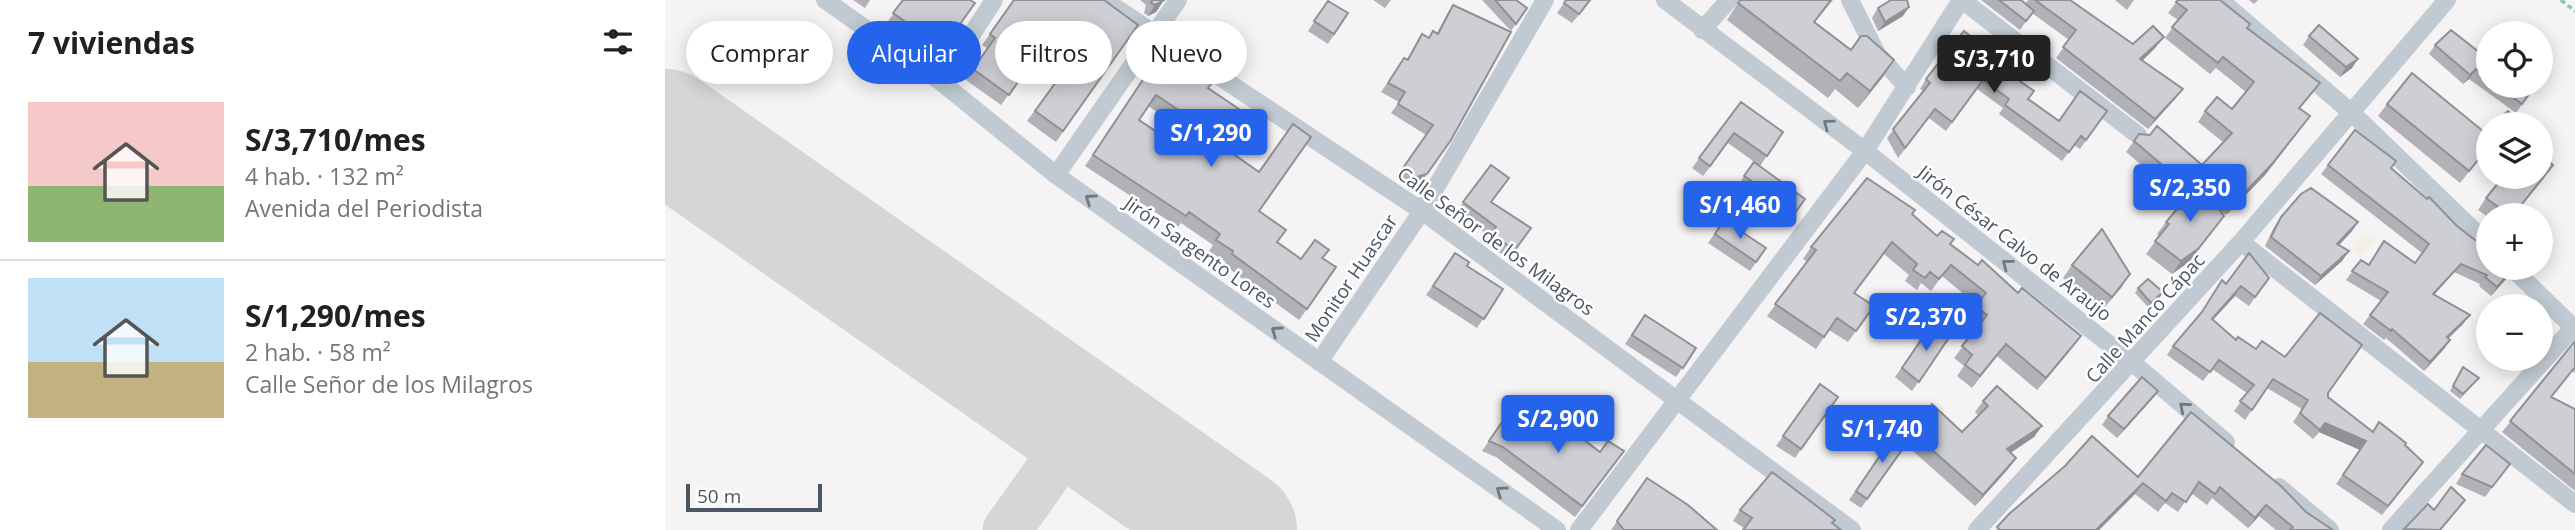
<!DOCTYPE html>
<html lang="es">
<meta charset="utf-8">
<style>
:root{--surface:#fff;--page:#f6f6f6;--text:#202124;--muted:#757577;--line:#e0e0e0;--accent:#2563eb}
body{margin:0;font-family:"Open Sans",sans-serif;background:var(--page);color:var(--text);height:100vh;display:flex;flex-direction:column;font-size:26px;white-space:nowrap}
*{box-sizing:border-box;margin:0}
p{font-size:23px;color:var(--muted)}
.icon{flex:none;width:38px;height:38px;fill:none;stroke:currentColor;stroke-width:2;stroke-linecap:round;stroke-linejoin:round}
.map{position:relative;flex:1;overflow:hidden}
.drawer{display:flex;flex-direction:column;background:var(--surface);width:665px}
.drawer>*{flex:none}
.hud{position:absolute;left:21px;top:21px;width:665px;height:63px;display:flex;gap:14px}
.buttons{position:absolute;left:1811px;top:21px;display:grid;gap:14px}
.buttons a{display:grid;place-items:center;width:77px;height:77px;border-radius:50%;background:var(--surface);box-shadow:0 4px 18px #0003;font-size:35px}
.scale{position:absolute;left:21px;bottom:18px;width:136px;box-sizing:border-box;padding-left:7px;border:4px solid #4a5661;border-top:0;font-size:19px;line-height:24px;white-space:nowrap;color:#4a5661;-webkit-text-stroke:5px #fff;paint-order:stroke}
.price{position:absolute;translate:-50% -60px;padding:0 16px;border-radius:7px;background:var(--accent);color:#fff;font-size:23px;line-height:46px;filter:drop-shadow(0 2px 4px #0008)}
.price::after{content:'';position:absolute;left:50%;top:42px;width:21px;height:16px;margin-left:-10px;background:inherit;clip-path:polygon(0 0,100% 0,50% 100%)}
.price.active{background:#222;color:#fff}
ul{padding:0;list-style:none}
li{display:flex;align-items:center;gap:21px;height:175px;padding:0 28px}
li+li{border-top:2px solid var(--line)}
li span{display:grid;place-items:center;flex:none;width:196px;height:140px;border-radius:0px;color:#555}
li>.icon{margin-inline-start:auto}
span .icon{width:84px;height:84px;fill:#fffc;stroke-width:1}
li b{font-size:30px}
h2{display:flex;justify-content:space-between;align-items:center;height:84px;padding:0 28px;font-size:30px}
.tag{padding:0 24px;border-radius:32px;background:var(--surface);box-shadow:0 4px 18px #0003;font-size:24px;line-height:63px}
.tag.active{background:var(--accent);color:#fff}
main{display:flex;flex:1;min-height:0}
.map>svg:first-child{display:block}
.sand{fill:#f5f0e5}
.lines{fill:none;stroke-linecap:round;stroke-linejoin:round}
.taxiway{stroke:#d5d6d8;stroke-width:49}
.runway{stroke:#d5d6d8;stroke-width:122}
.path{stroke:#7ad0a6;stroke-width:3.5;stroke-dasharray:5 3.5;stroke-linecap:butt}
.street{stroke:#c1cad2;stroke-width:18}
.wall{fill:#b0b2b7;fill-rule:evenodd}
.shaded-wall{fill:#909195}
.building{fill:#cdcfd5;stroke:#909195;stroke-width:2;fill-rule:evenodd}
.oneway{stroke:#6e7983}
.labels{text-anchor:middle;stroke-width:5;stroke-linejoin:round;paint-order:stroke}
.street-label{font-size:19px;fill:#4a5661;stroke:#fff}
</style>
<main>
<section class="drawer">
<h2>7 viviendas<svg class="icon" aria-label="filters" viewBox="0 0 24 24"><path d="M4 7h16M4 17h16"/><circle cx="9" cy="7" r="2"/><circle cx="15" cy="17" r="2"/></svg></h2>
<ul>
<li><span style="background:linear-gradient(#f6c9c9 60%,#8fb573 0)"><svg class="icon" aria-label="home" viewBox="0 0 24 24"><path d="M3 11l9-7 9 7M6 9v11h12V9"/></svg></span><div><b>S/3,710/mes</b><p>4 hab. · 132 m²</p><p>Avenida del Periodista</p></div></li>
<li><span style="background:linear-gradient(#bfe0f5 60%,#c2b280 0)"><svg class="icon" aria-label="home" viewBox="0 0 24 24"><path d="M3 11l9-7 9 7M6 9v11h12V9"/></svg></span><div><b>S/1,290/mes</b><p>2 hab. · 58 m²</p><p>Calle Señor de los Milagros</p></div></li>
</ul>
</section>
<div class="map">
<svg width="1910" height="530" viewBox="0 0 1910 530">
<rect width="100%" height="100%" fill="#f5f3f3"/>
<path class="sand" d="M1699 232 1711 240 1697 255 1686 247Z"/>
<g class="lines">
<path class="taxiway" d="M342 530 418 423"/>
<path class="runway" d="M0 130 571 530"/>
<path class="path" d="M1896 0 1910 11"/>
<path class="street" d="M160 0 276 82 391 175 892 530
M439 0 757 211 1187 530
M1000 0 1200 151 1468 363 1561 442
M1185 0 1212 54 1242 87
M1297 0 1473 135
M1555 0 1688 114 1824 245
M1037 30 1064 0
M276 82 329 0
M391 175 513 0
M1576 242 1910 504
M1847 268 1910 329
M654 362 757 211 880 0
M1614 487 1665 530
M914 530 1200 151 1296 0
M1312 530 1576 242 1782 0
M1726 530 1908 328"/>
</g>
<path class="wall" d="M188 0H205L200 8Z
M238 0 310 3 271 57 222 23Z
M349 0 473 25 391 142 362 121 404 64 381 45 354 78 355 79 336 105 301 80 322 48 317 45Z
M475 0H499L491 12 483 16 479 13 481 5Z
M708 0H726L720 8Z
M817 0H851L862 8 846 31Z
M901 0H926L907 23 892 13Z
M1075 0H1168L1150 22 1186 50 1229 60 1193 108 1170 89 1163 98 1062 20Z
M1316 0H1356L1360 4 1363 0H1405L1468 44 1491 47 1477 61 1518 89 1510 99 1483 129 1391 58 1404 40 1367 13 1355 30Z
M1450 0H1469L1462 10Z
M1513 0 1582 28 1655 83 1635 108 1637 127 1600 175 1561 215 1554 209 1550 228 1524 262 1507 274 1481 254 1494 236 1492 234 1501 222 1529 188 1526 186 1515 197 1461 152 1474 134 1537 165 1558 142 1533 122 1540 111 1567 109 1581 92 1551 68 1545 74 1500 38 1513 20 1503 13Z
M1584 0H1593L1589 4Z
M663 1 683 13 663 44 643 31Z
M788 5 786 140 755 183 745 187 732 178 761 135 726 113 734 102 716 92 739 58 742 59 757 34 764 38 768 31 772 33 782 14Z
M1213 8 1238 16 1213 31 1207 18Z
M1644 36 1687 68 1675 77 1638 45Z
M501 45 543 88 570 155 594 211 612 243 636 259 657 258 642 309 634 320 559 265 561 262 544 251 548 245 516 223 513 227 420 166ZM483 106 516 128 506 142 474 120Z
M1770 45 1824 60V86H1862L1867 90 1851 113 1804 79 1798 84 1764 54Z
M1261 79H1353L1363 99 1394 121 1442 111 1415 149 1409 145 1397 161 1334 114 1338 108 1312 89 1281 131 1264 118 1233 158 1222 138 1258 91 1255 89Z
M1076 102 1118 132 1095 166 1063 143 1038 176 1027 168Z
M1722 104 1819 132 1824 128V163L1816 157 1795 183 1713 116Z
M1089 162 1140 199 1121 225 1115 221 1111 227 1074 202 1082 191 1073 185Z
M826 165 827 202 866 228 844 259 820 243 824 236 791 212Z
M1663 165 1726 168 1841 279 1826 296 1814 286 1815 284 1789 272 1770 294 1798 324 1783 339 1785 340 1779 349 1759 371 1721 338 1719 340 1698 324 1716 301 1681 280 1696 260 1704 265 1750 263 1757 253 1656 174Z
M1880 177 1849 215H1824V218L1813 210 1821 198Z
M1247 214 1272 236 1285 244 1313 265 1416 336 1407 348 1372 390 1332 356 1307 388 1292 376 1299 366 1289 358 1313 326 1303 318 1312 305 1277 276 1266 291 1256 283 1252 290 1240 281 1244 275 1219 254 1190 293 1200 318 1183 342 1164 330 1151 349 1102 316 1142 262 1138 259 1146 247Z
M1616 217 1693 222 1687 231 1674 245 1684 251 1677 261 1650 285 1600 246 1609 227Z
M1059 220 1101 248 1085 271 1043 243Z
M790 253 802 266 838 289 812 328 761 295Z
M1407 265 1465 274 1437 310 1398 278Z
M1604 278 1584 306 1570 296 1548 320 1571 340 1591 349 1663 393V397L1708 432 1740 445 1752 471 1717 515 1671 484 1695 450 1654 432 1648 439 1628 422 1637 409 1602 388 1580 420 1569 411 1582 393 1547 369 1538 381 1502 355 1508 346 1534 316 1557 280 1561 284Z
M1473 288 1495 297 1483 307 1470 293Z
M980 315 1031 348 1011 377 960 344Z
M1267 324 1285 336 1247 391 1230 377Z
M1910 341V373L1907 371 1887 397 1910 409V491L1837 432Z
M1798 367 1814 378 1795 399 1785 391Z
M1155 384 1173 397 1130 458 1111 446Z
M1486 400 1452 438 1437 425 1443 416Z
M1318 401 1377 426 1369 437 1346 453 1351 458 1343 469 1310 506 1241 445 1196 508 1184 500 1231 432 1243 439 1267 404 1297 432 1313 415 1310 412Z
M1526 412 1641 512 1668 530H1611L1594 516 1583 528 1547 498 1542 505 1526 493 1513 512 1500 503 1493 512 1470 494 1434 530H1331L1344 514 1473 477Z
M837 422 851 431H899L952 461 910 517 831 457 817 451Z
M1845 464 1820 497 1791 484 1797 474Z
M982 478 1052 530H946Z
M1075 510 1168 523 1079 528 1068 521Z"/>
<path class="shaded-wall" d="M499 0 491 12 483 16 490 5Z
M1244 7 1238 16 1213 31 1220 22Z
M1499 37 1491 47 1468 70 1475 59Z
M1693 59 1687 68 1675 77 1681 67Z
M1229 60 1218 77 1193 108 1205 91Z
M1811 69 1804 79 1798 84 1805 75Z
M1518 89 1510 99 1483 129 1490 119Z
M1645 116 1600 175 1561 215 1569 204Z
M762 174 755 183 745 187 751 177Z
M1534 175 1526 186 1515 197 1522 186Z
M1559 216 1524 262 1507 274 1516 261Z
M1693 222 1687 231 1666 254 1672 244Z
M1684 251 1677 261 1650 285 1656 276Z
M1796 264 1789 272 1762 303 1768 294Z
M1847 270 1841 279 1826 296 1832 287Z
M1465 274 1456 288 1437 310 1447 297Z
M1576 286 1570 296 1540 328 1547 319Z
M1498 292 1495 297 1483 307 1486 303Z
M1805 315 1798 324 1775 346 1782 337Z
M1416 336 1407 348 1372 390 1381 378Z
M1785 340 1779 349 1759 371 1765 362Z
M1493 391 1486 400 1452 438 1459 429Z
M1660 423 1701 441 1695 450 1654 432 1648 439Z
M1377 426 1369 437 1334 460 1342 449Z
M1351 458 1343 469 1310 506 1318 495Z
M1478 483 1470 494 1434 530H1431Z
M1601 505 1594 516 1583 528 1590 518Z"/>
<path class="building" d="M238 0H305L310 3 278 48 228 13Z
M349 0H439L473 25 398 131 370 111 412 53 388 34 353 77 355 79 344 95 308 69 330 38 325 34Z
M487 0H499L490 5 486 3Z
M830 0H851L862 8 851 24Z
M901 0H925L914 14 899 3Z
M1075 0H1166L1149 22 1186 50 1196 36H1202L1229 60 1205 91 1182 73 1175 81 1073 3Z
M1226 0H1242L1244 7 1220 22 1213 8Z
M1334 0H1356L1369 11 1361 21Z
M1370 0H1405L1468 44 1488 26 1499 37 1475 59 1518 89 1490 119 1398 47 1411 30Z
M1513 0H1555L1585 24 1582 28 1655 83 1634 108 1645 116 1607 164 1569 204 1534 175 1522 186 1469 141 1474 134 1485 135 1492 126 1537 165 1567 133 1540 111 1552 97 1567 109 1589 82 1558 57 1553 63 1507 27 1522 10 1511 2Z
M663 1 683 13 669 34 649 21Z
M788 5 846 32 786 140 762 174 751 177 738 168 768 125 733 104 740 92 723 83 739 58 743 60 757 34 764 38 768 31 773 34Z
M1654 25 1693 59 1681 67 1644 36Z
M1786 30 1824 60V79L1811 69 1805 75 1770 45Z
M1299 31 1343 66 1352 54 1364 63 1352 79 1369 91 1363 99 1394 121 1415 91 1442 111 1421 140 1416 136 1404 152 1340 105 1344 99 1318 80 1287 122 1270 109 1240 148 1228 129 1265 83 1261 79Z
M501 45 551 78 543 88 593 122 570 155 594 172 628 124 646 137 594 211 621 230 612 242 636 259 650 240 664 250 657 258 671 267 642 309 567 254 568 251 551 240 555 234 524 212 521 216 428 155ZM491 95 524 117 507 142 474 120Z
M1747 73 1819 132 1824 128V147L1804 171 1722 104Z
M1833 86H1862L1867 90 1857 104Z
M1076 102 1118 132 1102 156 1069 133 1045 166 1034 158Z
M1843 111 1848 116 1845 120 1850 124H1828Z
M1690 130 1731 161 1726 168 1762 199 1764 197 1792 226 1824 251V268H1844L1847 270 1832 287 1820 277 1822 275 1796 264 1768 294 1805 315 1782 337 1785 340 1765 362 1727 329 1726 331 1705 315 1723 292 1687 271 1696 260 1704 265 1719 241 1750 263 1764 244 1663 165Z
M1876 154 1888 165 1848 215H1844L1821 198 1838 177H1876Z
M1089 162 1140 199 1127 217 1121 212 1116 218 1080 193 1088 182 1079 176Z
M826 165 844 178 826 202 866 228 850 250 826 234 831 227 798 202Z
M1202 178 1250 210 1247 214 1272 236 1277 231 1289 239 1285 244 1313 265 1317 260 1353 293 1357 288 1416 336 1381 378 1341 344 1315 376 1300 365 1307 355 1297 346 1322 315 1311 306 1321 293 1286 265 1274 279 1265 272 1260 278 1248 270 1252 264 1227 242 1189 293 1209 306 1191 331 1172 318 1159 337 1110 304 1151 250 1146 247Z
M1534 183 1559 216 1533 249 1516 261 1490 241 1504 224 1501 222Z
M1646 188 1693 222 1672 244 1684 251 1656 276 1606 237 1616 217 1636 194Z
M1059 220 1101 248 1091 262 1050 234Z
M1437 229 1465 274 1447 297 1407 265Z
M790 253 804 262 802 266 838 289 819 319 768 286Z
M1584 253 1604 278 1590 297 1576 286 1547 319 1571 340 1573 337 1591 349 1597 341 1620 357 1655 313 1697 345 1663 393V397L1708 432 1714 422 1741 443 1740 445 1758 462 1723 506 1678 475 1701 441 1660 423 1655 430 1635 413 1643 400 1608 379 1587 410 1575 401 1589 385 1554 360 1545 372 1508 346 1537 312 1557 280 1561 284Z
M1483 279 1498 292 1486 303 1473 288Z
M980 315 1031 348 1018 368 967 335Z
M1267 324 1285 336 1254 382 1237 368Z
M1910 341V367L1886 397 1910 409V474L1845 421Z
M1798 367 1814 378 1798 394 1788 386Z
M1477 377 1493 391 1459 429 1443 416Z
M1155 384 1173 397 1136 449 1118 436Z
M1332 386 1377 426 1342 449 1351 458 1318 495 1247 432 1267 404 1297 432 1323 406 1318 401Z
M869 408 899 431 914 436 935 452 943 441 959 451 917 506 838 447 824 441 837 422 851 431Z
M1526 412 1617 487 1641 512 1668 530H1625L1628 527 1601 505 1590 518 1555 487 1550 494 1534 482 1521 502 1507 493 1501 501 1478 483 1431 530H1335L1332 527 1344 514 1400 466 1427 436 1473 477Z
M1231 432 1244 440 1202 499 1191 491Z
M1821 445 1845 464 1827 487 1797 474Z
M1107 472 1170 520 1167 523 1176 530H1078L1087 518 1075 510Z
M982 478 1023 505 1052 530H959L952 521Z
M1786 487 1800 500 1775 530 1739 529 1763 504 1769 510Z"/>
<defs><path id="oneway-chevron" d="M-2-3.5L2.5 0L-2 3.5" fill="none" stroke-width="1.6" stroke-linecap="round" stroke-linejoin="round" transform="scale(1.75)"/></defs>
<g class="oneway">
<use href="#oneway-chevron" transform="translate(1163 124) rotate(-143)"/>
<use href="#oneway-chevron" transform="translate(425 199) rotate(-145)"/>
<use href="#oneway-chevron" transform="translate(1342 264) rotate(-142)"/>
<use href="#oneway-chevron" transform="translate(611 331) rotate(-145)"/>
<use href="#oneway-chevron" transform="translate(1519 407) rotate(-140)"/>
<use href="#oneway-chevron" transform="translate(836 491) rotate(-145)"/>
</g>
<g class="labels">
<g class="street-label">
<text transform="translate(831 241) rotate(36)" y="7">Calle Señor de los Milagros</text>
<text transform="translate(1350 243) rotate(38)" y="7">Jirón César Calvo de Araujo</text>
<text transform="translate(535 252) rotate(35)" y="7">Jirón Sargento Lores</text>
<text transform="translate(686 278) rotate(-56)" y="7">Monitor Huascar</text>
<text transform="translate(1480 318) rotate(-48)" y="7">Calle Manco Cápac</text>
</g>
</g>
</svg>
<div class="buttons">
<a><svg class="icon" aria-label="locate" viewBox="0 0 24 24"><circle cx="12" cy="12" r="6"/><path d="M12 2v4M12 18v4M2 12h4M18 12h4"/></svg></a>
<a><svg class="icon" aria-label="layers" viewBox="0 0 24 24"><path d="M12 4l9 5-9 5-9-5zM3 14l9 5 9-5"/></svg></a>
<a>+</a>
<a>−</a>
</div>
<div class="scale">50 m</div>
<b class="price active" style="left:1329px;top:95px">S/3,710</b>
<b class="price" style="left:546px;top:169px">S/1,290</b>
<b class="price" style="left:1525px;top:224px">S/2,350</b>
<b class="price" style="left:1075px;top:241px">S/1,460</b>
<b class="price" style="left:1261px;top:353px">S/2,370</b>
<b class="price" style="left:893px;top:455px">S/2,900</b>
<b class="price" style="left:1217px;top:465px">S/1,740</b>
<div class="hud">
<a class="tag">Comprar</a>
<a class="tag active">Alquilar</a>
<a class="tag">Filtros</a>
<a class="tag">Nuevo</a>
</div>
</div>
</main>
